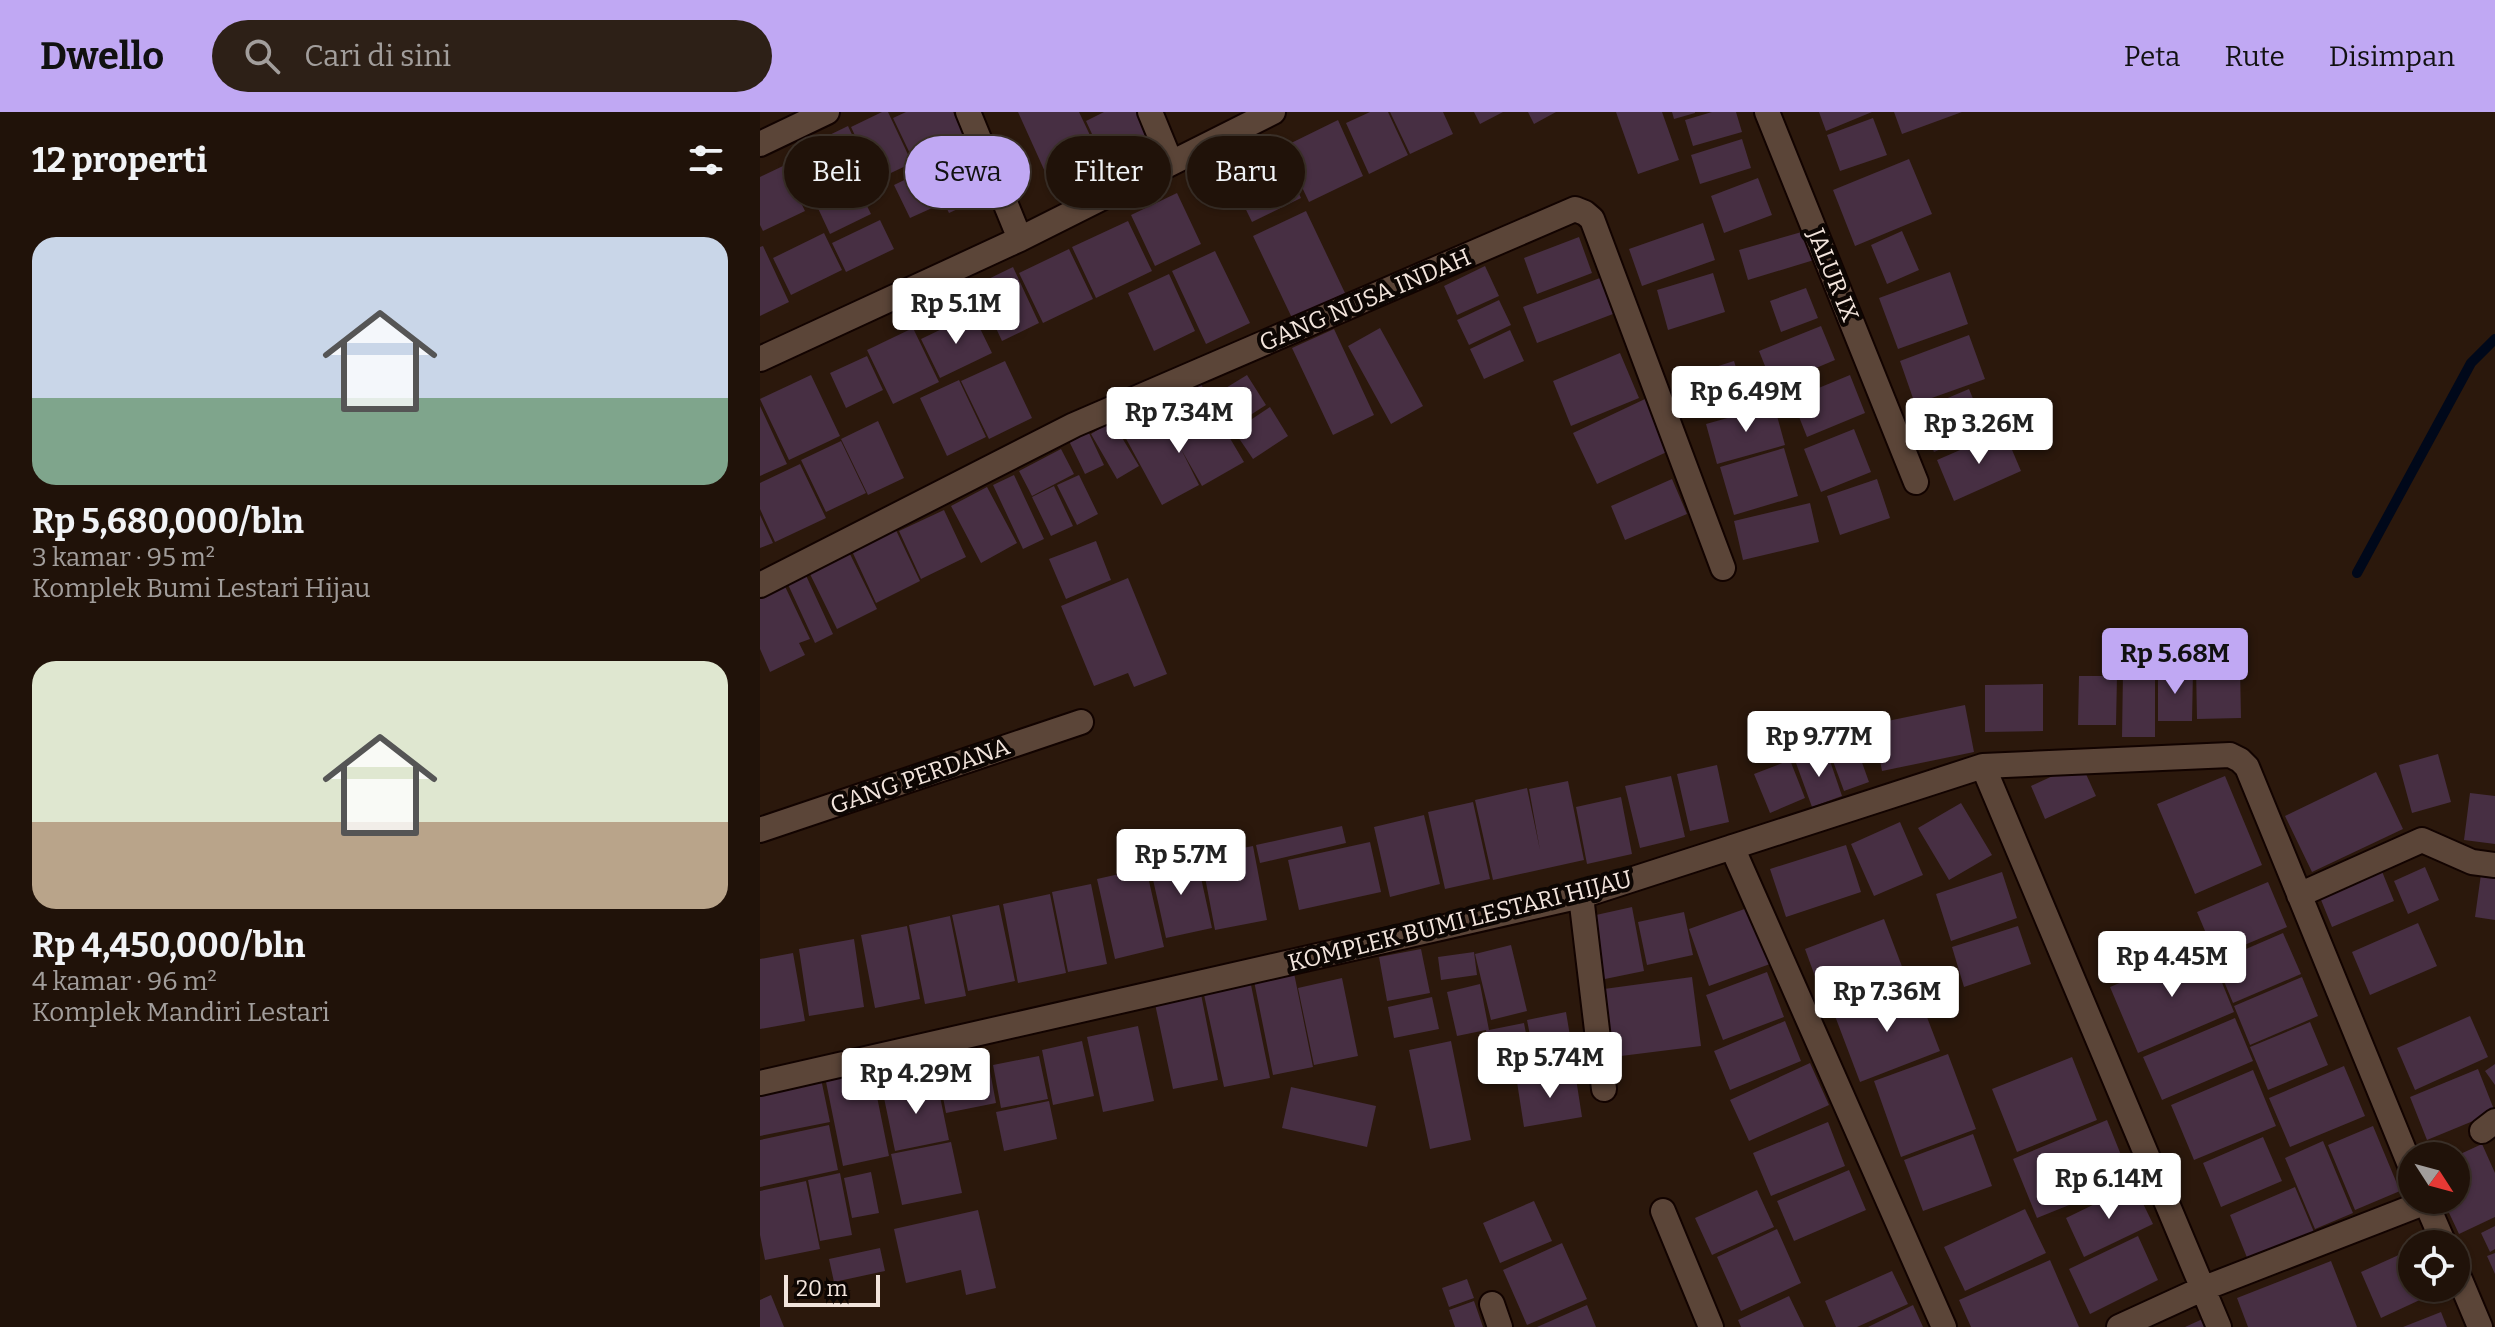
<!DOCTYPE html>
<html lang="id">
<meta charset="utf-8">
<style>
:root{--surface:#201209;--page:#2d2017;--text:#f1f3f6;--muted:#a29e9c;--line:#3d322a;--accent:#c0a8f3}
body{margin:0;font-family:Bitter,serif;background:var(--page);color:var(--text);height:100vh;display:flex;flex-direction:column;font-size:30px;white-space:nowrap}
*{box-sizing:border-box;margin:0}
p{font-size:26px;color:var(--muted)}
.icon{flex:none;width:44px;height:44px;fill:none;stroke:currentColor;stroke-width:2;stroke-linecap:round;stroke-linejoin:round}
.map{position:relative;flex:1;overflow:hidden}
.side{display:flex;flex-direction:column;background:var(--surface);width:760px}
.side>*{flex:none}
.banner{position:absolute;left:24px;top:24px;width:760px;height:72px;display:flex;gap:16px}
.needle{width:52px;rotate:126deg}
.controls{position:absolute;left:1638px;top:1030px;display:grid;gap:16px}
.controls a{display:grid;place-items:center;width:72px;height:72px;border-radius:50%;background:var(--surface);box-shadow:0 2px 6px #0004,0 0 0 2px var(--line);font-size:40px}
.scale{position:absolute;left:24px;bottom:20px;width:96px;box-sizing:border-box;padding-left:8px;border:4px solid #f2e4dc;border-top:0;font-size:22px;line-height:28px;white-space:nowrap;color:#f2e4dc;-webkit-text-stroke:6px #0d0603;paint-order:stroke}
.price{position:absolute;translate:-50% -68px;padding:0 18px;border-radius:8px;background:#fff;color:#222;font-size:26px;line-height:52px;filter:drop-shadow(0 2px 4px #0008)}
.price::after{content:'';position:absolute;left:50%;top:48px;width:24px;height:18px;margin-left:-12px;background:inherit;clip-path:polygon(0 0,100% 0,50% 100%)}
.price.current{background:var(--accent);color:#111}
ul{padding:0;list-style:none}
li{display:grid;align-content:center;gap:16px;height:424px;padding:0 32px}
li span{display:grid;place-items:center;height:248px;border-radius:24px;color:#555}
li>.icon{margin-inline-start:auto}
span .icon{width:144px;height:144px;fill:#fffc;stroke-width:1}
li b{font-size:34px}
h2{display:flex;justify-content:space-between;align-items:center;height:96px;padding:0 32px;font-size:34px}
.pill{padding:0 28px;border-radius:36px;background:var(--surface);box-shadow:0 2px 6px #0004,0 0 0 2px var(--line);font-size:28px;line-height:72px}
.pill.current{background:var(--accent);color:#111}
header{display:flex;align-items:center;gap:48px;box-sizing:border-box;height:112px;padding:0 40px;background:var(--accent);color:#111}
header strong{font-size:38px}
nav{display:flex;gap:44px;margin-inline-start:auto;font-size:28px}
.search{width:560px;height:72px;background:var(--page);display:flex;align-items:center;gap:20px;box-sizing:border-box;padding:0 28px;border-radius:44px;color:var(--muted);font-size:30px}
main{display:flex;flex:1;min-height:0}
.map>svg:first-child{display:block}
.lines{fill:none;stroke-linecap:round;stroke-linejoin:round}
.stream{stroke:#00081a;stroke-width:10}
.building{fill:#472f43}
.minor-casing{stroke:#120300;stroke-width:28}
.minor{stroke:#5b4538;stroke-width:24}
.labels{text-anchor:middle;stroke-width:8;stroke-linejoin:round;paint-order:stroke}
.street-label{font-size:24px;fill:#f2e4dc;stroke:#0d0603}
</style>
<header>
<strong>Dwello</strong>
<div class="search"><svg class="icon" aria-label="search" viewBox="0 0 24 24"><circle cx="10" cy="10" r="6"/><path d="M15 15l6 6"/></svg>Cari di sini</div>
<nav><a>Peta</a><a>Rute</a><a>Disimpan</a></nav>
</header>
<main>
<section class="side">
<h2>12 properti<svg class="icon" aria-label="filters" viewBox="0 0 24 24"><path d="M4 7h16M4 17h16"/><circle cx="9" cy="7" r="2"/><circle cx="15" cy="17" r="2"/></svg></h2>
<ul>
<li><span style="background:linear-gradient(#c9d6e8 65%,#7fa58c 0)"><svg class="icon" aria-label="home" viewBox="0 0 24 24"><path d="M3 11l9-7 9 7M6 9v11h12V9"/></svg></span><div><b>Rp 5,680,000/bln</b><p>3 kamar · 95 m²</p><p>Komplek Bumi Lestari Hijau</p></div></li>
<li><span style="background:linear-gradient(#dfe7d0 65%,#b9a48a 0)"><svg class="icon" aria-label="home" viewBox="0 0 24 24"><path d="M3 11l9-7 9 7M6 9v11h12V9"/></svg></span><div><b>Rp 4,450,000/bln</b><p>4 kamar · 96 m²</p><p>Komplek Mandiri Lestari</p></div></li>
</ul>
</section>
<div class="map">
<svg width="1735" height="1215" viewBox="0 0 1735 1215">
<rect width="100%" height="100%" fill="#2b180c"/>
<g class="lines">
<path class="stream" d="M1597 461 1711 251 1735 227"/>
</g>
<path class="building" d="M122 0H128L152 51 116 68 91 15Z
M146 0H193L205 25 154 50 133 6Z
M258 0H319L337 38 286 62Z
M344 0H383L394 24 344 48 326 9Z
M610 0H628L648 43 609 62 586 11Z
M630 0H683L693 22 650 42Z
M714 0H743L720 12Z
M768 0H796L774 12Z
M856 0H902L919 48 878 62Z
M912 0H935V1L914 7Z
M952 0H976L982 20 933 34 925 8Z
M1059 0H1112L1066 19Z
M1134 0H1202L1142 22Z
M1113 6 1127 43 1080 59 1067 23Z
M578 8 603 64 549 90 523 35Z
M88 14 110 61 79 76 76 71 43 87 28 55 61 39 57 29Z
M982 27 991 56 940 72 931 43Z
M208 30 232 81 189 101 165 51Z
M523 47 541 86 492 110 473 71Z
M1149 47 1172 102 1095 134 1073 78Z
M23 54 45 99 3 119 0 113V65Z
M165 58 181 92 150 106 134 73Z
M998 66 1012 103 964 121 951 84Z
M96 72 111 102 70 122 56 92Z
M417 81 441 132 395 154 371 103Z
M546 99 585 181 532 206 493 124Z
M120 108 134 137 86 160 72 131Z
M368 109 392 159 336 186 312 135Z
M943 111 955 148 882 174 869 137Z
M1045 119 1054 148 988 168 979 138Z
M1142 119 1159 158 1127 172 1111 133Z
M64 121 82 158 31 183 13 146Z
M819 125 832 161 777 182 764 146Z
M3 134 29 190 0 204V135Z
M309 137 333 187 283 211 259 161Z
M455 139 490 211 446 232 412 159Z
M725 154 739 184 697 203 684 174Z
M253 155 279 211 242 229 216 173Z
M1190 160 1208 212 1138 237 1119 186Z
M953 161 965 200 908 218 897 178Z
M409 162 435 219 394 239 368 181Z
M840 166 853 202 777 231 763 195Z
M1046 176 1058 206 1021 220 1010 189Z
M739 188 751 213 709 233 697 208Z
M213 202 232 241 180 266 161 227Z
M1061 214 1075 248 1013 274 999 239Z
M153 216 179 270 133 292 107 238Z
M620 216 663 294 631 312 588 234Z
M574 217 614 303 573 323 532 236Z
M750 218 764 249 724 267 710 237Z
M1209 223 1225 267 1155 292 1140 249Z
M860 241 879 286 811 314 793 269Z
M107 244 123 278 86 296 70 261Z
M245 249 272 306 229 327 201 269Z
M974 249 987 291 940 306 927 264Z
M51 263 80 324 29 348 0 287Z
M487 263 506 293 470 316 451 285Z
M1090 263 1105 301 1047 325 1032 287Z
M199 268 226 325 187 344 160 286Z
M439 268 456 301 418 321 401 289Z
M1209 277 1226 318 1174 340 1157 299Z
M885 287 909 339 837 372 813 321Z
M1014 293 1025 333 957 352 946 312Z
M0 294 27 352 0 364Z
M386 294 401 323 410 319 416 330 458 306 484 350 442 374 421 337 439 373 402 393 357 310Z
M510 295 528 324 493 347 474 319Z
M118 309 144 366 108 383 81 327Z
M352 309 379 354 357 367 331 322Z
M1094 317 1111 360 1061 380 1044 337Z
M328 319 344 353 325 362 309 329Z
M1244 319 1261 359 1194 389 1177 348Z
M81 329 106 381 66 400 41 348Z
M1024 336 1038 384 974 403 960 355Z
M301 337 314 362 272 384 259 359Z
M40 352 66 406 15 430 0 397V371Z
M254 363 284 427 263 437 233 373Z
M319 363 338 402 317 413 297 373Z
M912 367 927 402 865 428 851 394Z
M1117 367 1130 406 1080 423 1067 384Z
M294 374 313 414 291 424 272 385Z
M227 375 257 431 221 451 191 394Z
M1050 391 1059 430 983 448 974 409Z
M184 398 206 445 161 467 139 419Z
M0 403 13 431 0 436Z
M135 416 160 469 116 491 91 437Z
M336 429 351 468 306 487 289 447Z
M88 438 117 497 77 517 48 458Z
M43 457 73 522 55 531 25 466Z
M21 466 50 527 39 531 45 543 10 560 0 537V476Z
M368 466 407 562 374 575 368 561 334 574 301 494Z
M1480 554 1481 606 1437 607 1436 555Z
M1363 559H1395V625H1362Z
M1398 559H1433L1432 609H1398Z
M1319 564H1357L1356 613H1318Z
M1283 572V619L1225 620V573Z
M1205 593 1214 640 1122 659 1113 612Z
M1095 631 1109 670 1084 679 1070 641Z
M1067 640 1082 684 1052 695 1036 651Z
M1678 642 1691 690 1652 701 1639 653Z
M1030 648 1045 686 1010 701 994 662Z
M1321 651 1336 684 1285 707 1271 674Z
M957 653 969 710 930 719 917 662Z
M1616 660 1643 717 1552 760 1525 704Z
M911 664 925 725 880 736 865 674Z
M1465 664 1502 753 1435 782 1397 692Z
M808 669 824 748 733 768 715 688 767 676 780 738 769 677Z
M1710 681 1735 684V732L1704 728Z
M861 685 872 742 827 752 816 695Z
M713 690 730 767 685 777 668 700Z
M1201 691 1232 743 1189 768 1158 716Z
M664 703 680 772 630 785 614 715Z
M1140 710 1163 763 1114 784 1091 732Z
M582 714 586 731 500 751 496 733Z
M610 730 621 780 539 798 528 748Z
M1086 733 1101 780 1026 805 1010 757Z
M493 734 507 808 455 818 441 744Z
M436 743 452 816 406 826 390 754Z
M1619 752 1634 789 1572 815 1557 778Z
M1665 755 1679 788 1648 802 1634 769Z
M1722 755 1735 757V808L1715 805Z
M386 756 404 835 355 847 337 767Z
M1242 760 1257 806 1191 829 1176 782Z
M1508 770 1527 815 1456 845 1437 800Z
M331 772 347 852 308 860 292 780Z
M290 782 306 861 258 871 243 792Z
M239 793 255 869 208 879 192 803Z
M872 795 884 859 840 868 827 805Z
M990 795 1010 852 949 874 929 817Z
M924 800 933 843 887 853 878 810Z
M190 804 206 884 165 892 149 813Z
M1124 807 1149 873 1069 903 1045 837Z
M1658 811 1677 854 1610 883 1592 840Z
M147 814 160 887 115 896 101 823Z
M1258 814 1271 852 1204 875 1192 835Z
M1523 821 1541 862 1473 891 1456 850Z
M94 827 104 895 49 904 39 837Z
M751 833 767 899 731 908 715 842Z
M1447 834 1474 900 1378 941 1350 875Z
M661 837 670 881 627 889 619 845Z
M714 840 717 863 681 868 678 845Z
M33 841 45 909 0 917V847Z
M1007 860 1024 905 963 928 946 883Z
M534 861 553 955 513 963 494 869Z
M932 865 941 934 853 945 844 877Z
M1542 865 1558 904 1490 933 1474 894Z
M582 866 598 944 554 953 538 876Z
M490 868 510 966 464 975 443 878Z
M720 872 729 918 764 911 773 958 734 965 726 918 697 924 687 880Z
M1155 874 1180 939 1100 970 1075 904Z
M440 877 458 968 413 977 394 887Z
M672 885 679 917 634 926 628 895Z
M806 900 814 948 776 955 767 908Z
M1710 904 1728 945 1655 978 1637 936Z
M1475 906 1493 949 1402 988 1383 945Z
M1025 909 1041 949 970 978 954 939Z
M1550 910 1568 953 1508 978 1490 935Z
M378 914 394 989 343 1000 327 925Z
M322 929 334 984 293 993 282 938Z
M691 929 711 1028 670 1037 649 938Z
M1188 942 1216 1017 1141 1045 1114 969Z
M279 944 288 987 241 996 233 953Z
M1312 945 1337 1008 1257 1040 1232 977Z
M110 950 129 1044 83 1054 64 960Z
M1050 951 1069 993 989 1029 970 988Z
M1735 952V973L1725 959Z
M229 954 236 991 186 1001 179 964Z
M1584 954 1605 1004 1530 1035 1509 986Z
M1718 957 1735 1000 1667 1028 1650 985Z
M1493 958 1516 1014 1434 1048 1411 993Z
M815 960 822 1005 764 1015 757 970Z
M60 962 70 1010 0 1024V975Z
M177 970 189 1028 135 1039 123 981Z
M531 975 616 994 607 1035 522 1016Z
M289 989 297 1027 244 1039 236 1000Z
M1347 1008 1371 1068 1277 1106 1253 1047Z
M1068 1010 1085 1054 1011 1084 993 1041Z
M69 1013 78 1058 0 1075V1028Z
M1613 1014 1640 1079 1595 1098 1568 1033Z
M1213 1022 1232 1074 1163 1099 1144 1048Z
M1503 1025 1522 1069 1461 1095 1443 1051Z
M1563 1029 1593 1101 1555 1117 1525 1046Z
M191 1030 202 1081 142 1093 131 1042Z
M1722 1032 1735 1061V1105L1699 1122 1683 1088H1696V1044Z
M1089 1058 1106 1098 1034 1129 1017 1089Z
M111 1060 119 1101 92 1106 84 1066Z
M80 1061 92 1123 60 1129 48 1068Z
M46 1069 60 1137 5 1148 0 1123V1079Z
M1374 1073 1393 1112 1324 1145 1306 1106Z
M1535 1075 1554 1120 1488 1148 1470 1103Z
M997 1078 1014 1115 952 1143 935 1106Z
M774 1089 792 1129 740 1151 723 1111Z
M1265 1097 1286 1141 1205 1179 1184 1135Z
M218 1098 236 1176 206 1183 201 1158 146 1171 134 1117Z
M1735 1114V1137L1730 1140 1721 1121Z
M1017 1117 1041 1171 981 1199 957 1145Z
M1378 1124 1398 1168 1330 1202 1309 1157Z
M802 1131 827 1187 767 1213 743 1158Z
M120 1136 125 1159 74 1170 69 1147Z
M1652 1137V1176H1676L1677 1180 1621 1206 1601 1160Z
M1735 1141V1162L1727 1144Z
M1290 1148 1319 1215H1211L1199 1188Z
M1571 1149 1597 1215H1488L1477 1186Z
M1132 1159 1148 1192 1097 1215H1076L1065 1189Z
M707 1167 714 1186 689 1195 682 1176Z
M11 1183 24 1215H0V1188Z
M1029 1184 1044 1215H981L978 1208Z
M714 1189 723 1215H695L689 1198Z
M827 1193 836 1215H777Z
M1153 1193 1163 1215H1108Z
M1681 1200 1687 1215H1643Z
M1447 1205 1452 1215H1425Z"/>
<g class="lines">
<g class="minor-casing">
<path id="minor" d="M208 0 260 127
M390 0 411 51
M1007 0 1156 370
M0 32 67 0
M0 247 260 127 513 0
M0 473 314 313 815 97 825 101 832 107 963 456
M1223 654 1459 1215
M0 718 321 610
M972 735 1184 1215
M1539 783 1662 728 1712 750 1735 753
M821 784 844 977
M0 971 821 784 1223 654 1470 643 1480 648 1487 655 1652 1058
M1722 1019 1735 1009
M1665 1088 1684 1132
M903 1099 951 1215
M1696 1158 1720 1215
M732 1192 740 1215
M1359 1215 1442 1177 1666 1090"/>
</g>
<use href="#minor" class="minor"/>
</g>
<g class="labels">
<g class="street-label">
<text transform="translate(1073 163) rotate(68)" y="8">JALUR IX</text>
<text transform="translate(605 188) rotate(-23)" y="8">GANG NUSA INDAH</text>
<text transform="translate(160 664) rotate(-19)" y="8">GANG PERDANA</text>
<text transform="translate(700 809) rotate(-14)" y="8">KOMPLEK BUMI LESTARI HIJAU</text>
</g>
</g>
</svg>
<div class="controls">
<a><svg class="needle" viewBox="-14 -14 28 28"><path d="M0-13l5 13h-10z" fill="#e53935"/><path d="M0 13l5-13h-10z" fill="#a29e9c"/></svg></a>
<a><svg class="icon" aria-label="locate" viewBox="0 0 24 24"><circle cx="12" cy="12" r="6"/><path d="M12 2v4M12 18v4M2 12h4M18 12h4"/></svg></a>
</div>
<div class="scale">20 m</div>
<b class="price" style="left:196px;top:234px">Rp 5.1M</b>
<b class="price" style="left:986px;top:322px">Rp 6.49M</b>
<b class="price" style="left:419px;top:343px">Rp 7.34M</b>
<b class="price" style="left:1219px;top:354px">Rp 3.26M</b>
<b class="price current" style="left:1415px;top:584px">Rp 5.68M</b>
<b class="price" style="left:1059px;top:667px">Rp 9.77M</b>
<b class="price" style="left:421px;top:785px">Rp 5.7M</b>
<b class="price" style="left:1412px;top:887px">Rp 4.45M</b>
<b class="price" style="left:1127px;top:922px">Rp 7.36M</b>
<b class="price" style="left:790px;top:988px">Rp 5.74M</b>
<b class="price" style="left:156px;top:1004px">Rp 4.29M</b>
<b class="price" style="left:1349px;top:1109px">Rp 6.14M</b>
<div class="banner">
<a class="pill">Beli</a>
<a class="pill current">Sewa</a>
<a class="pill">Filter</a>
<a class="pill">Baru</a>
</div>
</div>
</main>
